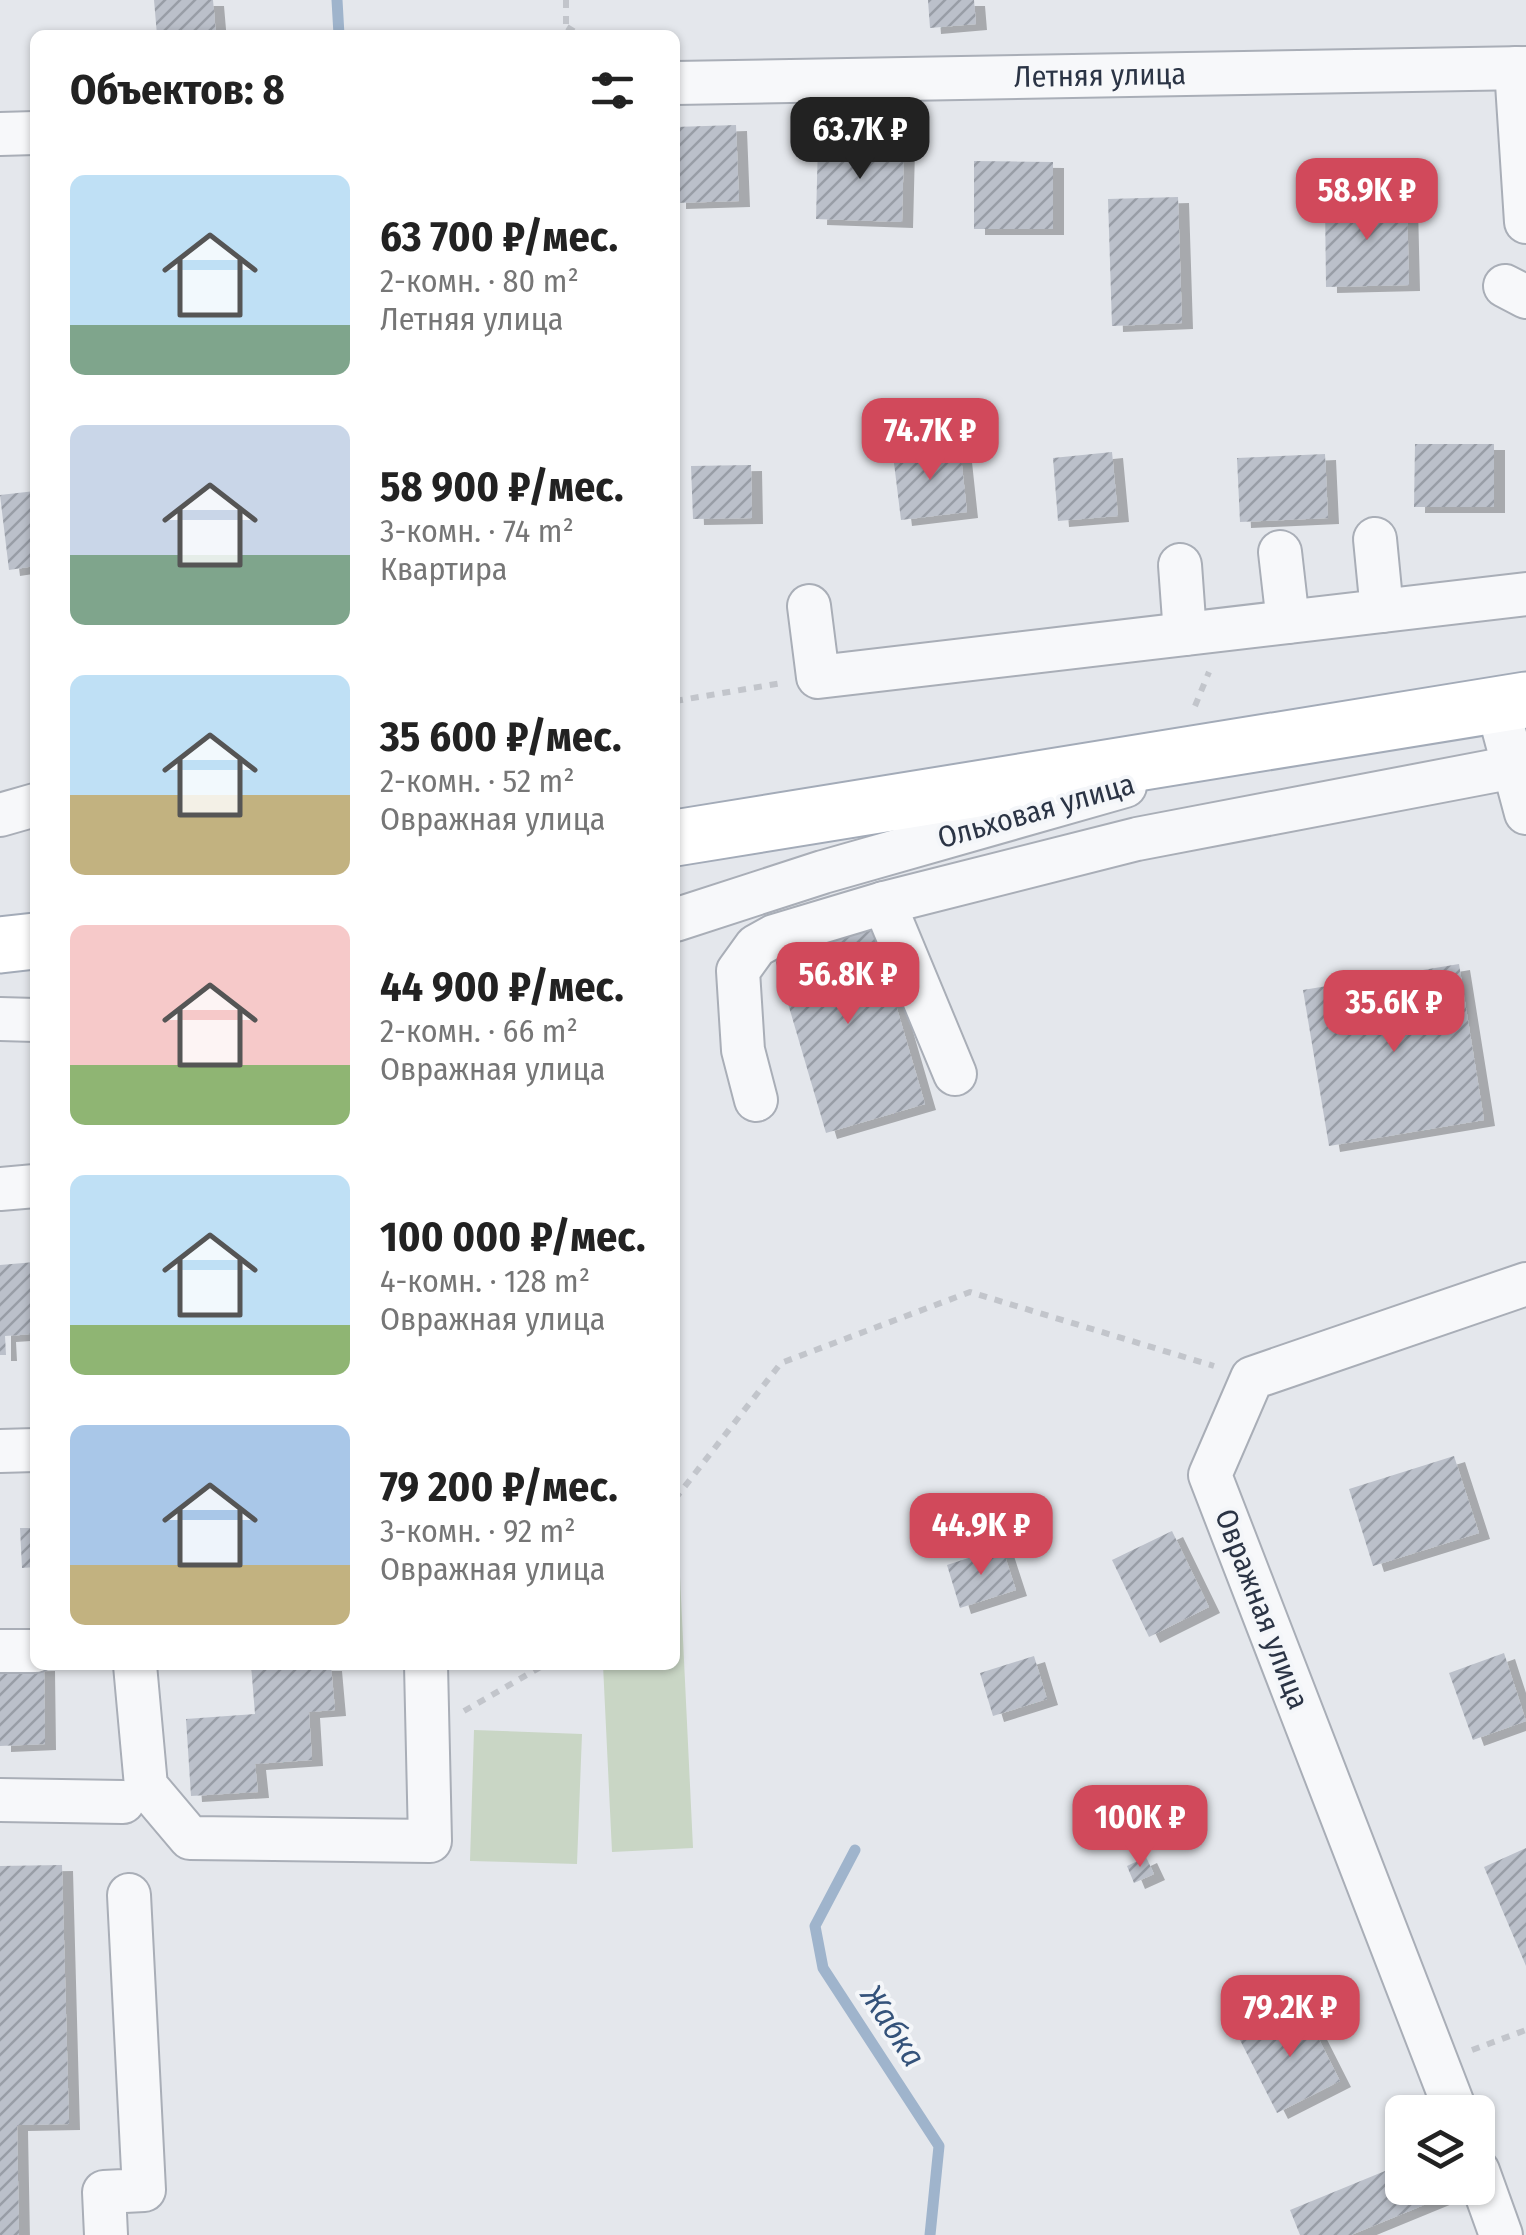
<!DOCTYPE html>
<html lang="ru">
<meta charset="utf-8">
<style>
:root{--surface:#fff;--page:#f6f6f6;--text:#222;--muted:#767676;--accent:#d1495b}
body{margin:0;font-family:"Fira Sans Condensed",sans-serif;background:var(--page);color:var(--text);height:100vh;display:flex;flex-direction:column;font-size:38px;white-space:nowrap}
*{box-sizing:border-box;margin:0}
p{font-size:32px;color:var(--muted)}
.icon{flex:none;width:55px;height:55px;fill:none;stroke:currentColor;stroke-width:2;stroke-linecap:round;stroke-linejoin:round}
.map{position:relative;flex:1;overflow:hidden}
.side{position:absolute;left:30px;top:30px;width:650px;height:1640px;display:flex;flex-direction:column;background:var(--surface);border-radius:15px;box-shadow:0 2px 8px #0004}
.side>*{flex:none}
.tools{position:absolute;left:1385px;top:2095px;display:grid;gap:20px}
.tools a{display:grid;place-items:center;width:110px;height:110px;border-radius:15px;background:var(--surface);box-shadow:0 2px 8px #0004;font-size:50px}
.price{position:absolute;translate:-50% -85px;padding:0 22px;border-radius:20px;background:var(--accent);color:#fff;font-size:32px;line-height:65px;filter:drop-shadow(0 2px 5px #0008)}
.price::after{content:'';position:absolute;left:50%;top:60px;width:30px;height:22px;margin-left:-15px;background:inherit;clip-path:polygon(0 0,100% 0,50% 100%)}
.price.active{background:#222;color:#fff}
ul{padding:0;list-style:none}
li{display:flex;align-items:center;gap:30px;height:250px;padding:0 40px}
li span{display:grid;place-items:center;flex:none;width:280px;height:200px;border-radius:15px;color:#555}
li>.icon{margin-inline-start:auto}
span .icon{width:120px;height:120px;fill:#fffc;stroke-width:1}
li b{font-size:42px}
h2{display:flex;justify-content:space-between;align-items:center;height:120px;padding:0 40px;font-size:42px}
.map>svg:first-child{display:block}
.park{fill:#c9d6c5}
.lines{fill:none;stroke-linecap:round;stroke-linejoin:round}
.stream{stroke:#9fb4cc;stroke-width:11}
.building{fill:url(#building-hatch);filter:url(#shadow)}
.minor-casing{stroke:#a9aeb7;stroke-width:46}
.major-casing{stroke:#a3abb8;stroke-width:59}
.path{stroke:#c2c5cb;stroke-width:6;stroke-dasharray:8 8;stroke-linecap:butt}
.minor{stroke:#f7f8fa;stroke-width:42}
.major{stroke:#fff;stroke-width:55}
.labels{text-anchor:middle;stroke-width:8;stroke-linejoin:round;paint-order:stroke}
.street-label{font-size:30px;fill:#2b3445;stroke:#f4f6f9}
.water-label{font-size:32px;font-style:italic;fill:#34527a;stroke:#f4f6f9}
</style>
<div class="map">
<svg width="1526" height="2235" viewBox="0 0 1526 2235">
<defs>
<pattern id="building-hatch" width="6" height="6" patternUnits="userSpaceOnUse" patternTransform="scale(2.5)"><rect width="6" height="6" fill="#bbc0ca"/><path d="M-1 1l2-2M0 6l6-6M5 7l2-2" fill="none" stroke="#989da6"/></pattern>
<filter id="shadow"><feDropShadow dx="11" dy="6" stdDeviation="0" flood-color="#0004"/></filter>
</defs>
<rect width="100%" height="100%" fill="#e4e7ec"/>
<path class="park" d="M675 1556H679L693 1848 612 1852 603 1665H675Z
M474 1730 582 1734 577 1864 470 1861Z"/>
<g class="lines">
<path class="stream" d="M337 0 339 35
M855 1850 815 1926 823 1968 939 2146 930 2235"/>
</g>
<path class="building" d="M154 0H213L216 35H157Z
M928 0H974L976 24 930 28Z
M736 125 739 201 675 203V127Z
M818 142 904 144 902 222 816 219Z
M974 161 1053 162V229H974Z
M1178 197 1182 323 1112 326 1108 199Z
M1407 200 1409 285 1326 287 1325 201Z
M1415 444H1494V507H1414Z
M960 447 967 512 901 520 893 455Z
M1112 452 1118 516 1058 521 1053 458Z
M1325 454 1328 518 1240 522 1237 458Z
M751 465 752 518 693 519 691 466Z
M35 491V566L9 570 0 495Z
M871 920 925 1104 826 1133 772 949Z
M1459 964 1484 1120 1329 1146 1303 990Z
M35 1262V1334L5 1336 6 1355H0V1265Z
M1454 1456 1479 1533 1373 1566 1349 1489Z
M20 1528H35V1567L22 1568Z
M1172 1531 1209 1607 1149 1637 1112 1560Z
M1002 1547 1016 1590 960 1608 947 1565Z
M1504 1653 1526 1721 1473 1740 1449 1673Z
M1034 1656 1047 1699 993 1716 980 1673Z
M44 1665 45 1744 0 1746V1666Z
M251 1665H331L335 1710 309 1712 312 1760 255 1764 258 1792 191 1796 186 1719 255 1714Z
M1526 1848V1966L1484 1867Z
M1146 1857 1154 1874 1134 1883 1127 1866Z
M62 1865 69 2124 17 2125 19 2235H0V1866Z
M1302 2006 1340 2081 1277 2113 1239 2038Z
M1402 2164V2188H1437L1441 2198 1351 2235H1300L1290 2210Z"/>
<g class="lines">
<g class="minor-casing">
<g id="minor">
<path d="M1516 68 1526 222"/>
<path id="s1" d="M675 83 1526 68"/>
<path d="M0 134 35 133"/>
<path d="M1505 286 1526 297"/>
<path d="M1375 539 1382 611"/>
<path d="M1280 552 1288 622"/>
<path d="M1180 565 1185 634"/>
<path d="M809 606 818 677 1526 594"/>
<path d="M1497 705 1526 813"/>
<path d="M0 815 35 805"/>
<path d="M884 903 955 1074"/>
<path d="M675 920 823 872 1125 786"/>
<path d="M0 1019 35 1020"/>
<path d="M756 1100 743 1050 738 971 756 946 774 936 884 903 1137 839 1514 767"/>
<path d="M0 1189 35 1186"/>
<path d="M0 1451 35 1450"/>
<path d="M0 1651H35"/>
<path d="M135 1665 146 1786 190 1838 430 1841 426 1665"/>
<path d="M0 1800 123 1802"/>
<path d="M1456 2112 1210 1475 1252 1378 1526 1284"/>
<path d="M1478 2171 1501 2235"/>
<path d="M106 2235 104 2192 144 2190 129 1895"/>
</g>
</g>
<g class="major-casing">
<path id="major" d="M675 838 1526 700
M0 945 35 941"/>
</g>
<path class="path" d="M566 0V35
M567 27 580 35
M675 701 782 683
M1195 706 1209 672
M675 1499 781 1363 970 1292 1214 1366
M464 1711 544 1665
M1472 2050 1526 2030"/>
<use href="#minor" class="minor"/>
<use href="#major" class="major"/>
</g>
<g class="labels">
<g class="street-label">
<text dy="10" stroke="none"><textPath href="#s1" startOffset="425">Летняя улица</textPath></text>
<text transform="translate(1036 811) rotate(-16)" y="10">Ольховая улица</text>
<text transform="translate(1262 1609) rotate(69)" y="10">Овражная улица</text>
</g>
<g class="water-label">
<text transform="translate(893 2026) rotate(57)" y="11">Жабка</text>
</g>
</g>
</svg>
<div class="tools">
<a><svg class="icon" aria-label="layers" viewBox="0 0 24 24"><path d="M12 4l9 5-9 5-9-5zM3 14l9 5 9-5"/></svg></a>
</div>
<b class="price active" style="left:860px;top:182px">63.7K ₽</b>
<b class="price" style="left:1367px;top:243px">58.9K ₽</b>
<b class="price" style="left:930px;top:483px">74.7K ₽</b>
<b class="price" style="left:848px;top:1027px">56.8K ₽</b>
<b class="price" style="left:1394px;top:1055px">35.6K ₽</b>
<b class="price" style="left:981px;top:1578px">44.9K ₽</b>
<b class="price" style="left:1140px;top:1870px">100K ₽</b>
<b class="price" style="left:1290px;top:2060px">79.2K ₽</b>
<section class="side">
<h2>Объектов: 8<svg class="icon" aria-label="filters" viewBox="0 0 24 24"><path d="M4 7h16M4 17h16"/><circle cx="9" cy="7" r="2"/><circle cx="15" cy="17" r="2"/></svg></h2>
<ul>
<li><span style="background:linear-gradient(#bfe0f5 75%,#7fa58c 0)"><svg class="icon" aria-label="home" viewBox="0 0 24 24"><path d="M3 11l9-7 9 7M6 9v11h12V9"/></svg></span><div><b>63 700 ₽/мес.</b><p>2-комн. · 80 m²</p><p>Летняя улица</p></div></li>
<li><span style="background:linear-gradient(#c9d6e8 65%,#7fa58c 0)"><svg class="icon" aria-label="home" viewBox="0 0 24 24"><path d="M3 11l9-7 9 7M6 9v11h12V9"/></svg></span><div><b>58 900 ₽/мес.</b><p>3-комн. · 74 m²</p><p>Квартира</p></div></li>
<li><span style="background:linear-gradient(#bfe0f5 60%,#c2b280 0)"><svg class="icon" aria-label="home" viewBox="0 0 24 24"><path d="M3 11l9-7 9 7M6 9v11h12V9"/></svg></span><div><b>35 600 ₽/мес.</b><p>2-комн. · 52 m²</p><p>Овражная улица</p></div></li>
<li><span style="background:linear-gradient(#f6c9c9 70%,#8fb573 0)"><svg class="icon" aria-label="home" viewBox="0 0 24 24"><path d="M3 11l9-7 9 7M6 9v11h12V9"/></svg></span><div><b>44 900 ₽/мес.</b><p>2-комн. · 66 m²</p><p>Овражная улица</p></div></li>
<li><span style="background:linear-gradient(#bfe0f5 75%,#8fb573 0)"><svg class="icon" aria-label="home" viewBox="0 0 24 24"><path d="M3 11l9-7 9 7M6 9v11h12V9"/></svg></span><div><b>100 000 ₽/мес.</b><p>4-комн. · 128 m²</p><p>Овражная улица</p></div></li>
<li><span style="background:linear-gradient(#a9c7e8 70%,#c2b280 0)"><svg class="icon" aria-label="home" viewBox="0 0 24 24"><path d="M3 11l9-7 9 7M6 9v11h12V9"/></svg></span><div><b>79 200 ₽/мес.</b><p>3-комн. · 92 m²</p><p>Овражная улица</p></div></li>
</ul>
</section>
</div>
